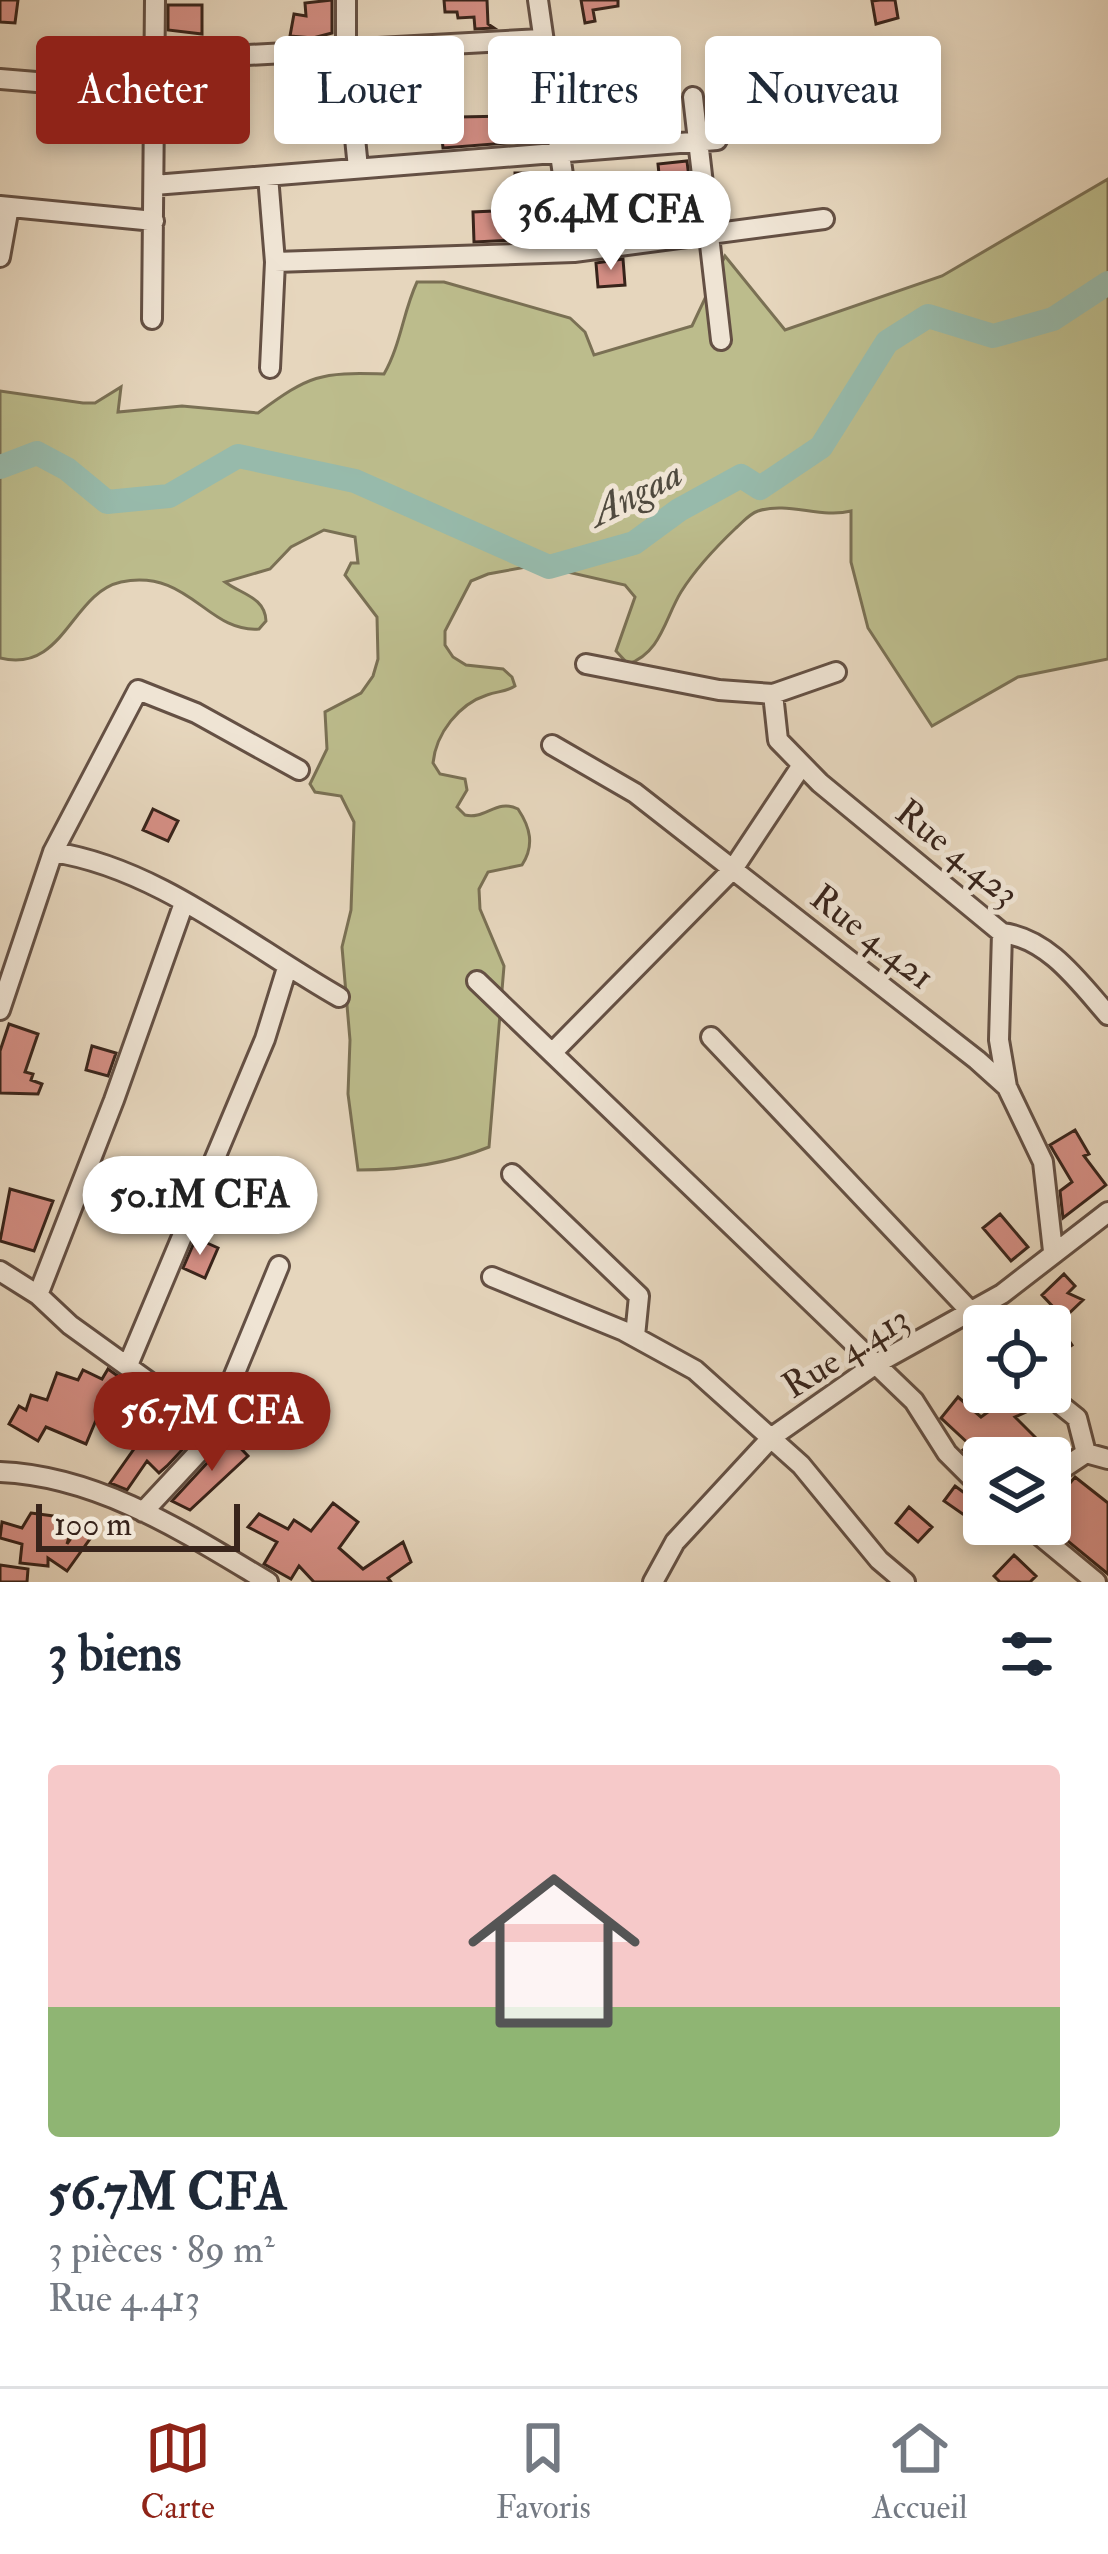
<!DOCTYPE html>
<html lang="fr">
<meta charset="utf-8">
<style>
:root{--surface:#fff;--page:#f2f2f3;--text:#1f2937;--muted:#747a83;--line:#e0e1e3;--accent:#8f2418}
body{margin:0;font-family:"IM FELL Double Pica",serif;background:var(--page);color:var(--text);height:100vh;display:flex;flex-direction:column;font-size:45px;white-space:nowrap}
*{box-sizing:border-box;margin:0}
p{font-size:39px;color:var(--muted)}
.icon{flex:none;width:66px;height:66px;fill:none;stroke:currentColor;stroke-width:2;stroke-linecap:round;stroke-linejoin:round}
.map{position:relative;height:1582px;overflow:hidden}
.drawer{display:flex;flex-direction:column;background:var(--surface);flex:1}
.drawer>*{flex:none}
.top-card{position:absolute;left:36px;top:36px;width:1038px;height:108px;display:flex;gap:24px}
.controls{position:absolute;left:963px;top:1305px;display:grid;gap:24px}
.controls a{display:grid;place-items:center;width:108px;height:108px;border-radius:12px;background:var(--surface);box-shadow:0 6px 18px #0003;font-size:60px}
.scale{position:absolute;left:36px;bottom:30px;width:204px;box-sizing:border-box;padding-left:12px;border:6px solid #38241b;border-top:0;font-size:33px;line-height:42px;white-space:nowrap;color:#38241b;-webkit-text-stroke:9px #efe4d4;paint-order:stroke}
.price{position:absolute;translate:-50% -102px;padding:0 27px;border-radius:42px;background:#fff;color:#222;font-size:39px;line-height:78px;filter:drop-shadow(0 3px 6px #0008)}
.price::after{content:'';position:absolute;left:50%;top:72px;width:36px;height:27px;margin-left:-18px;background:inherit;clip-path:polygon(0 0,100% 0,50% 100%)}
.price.active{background:var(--accent);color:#fff}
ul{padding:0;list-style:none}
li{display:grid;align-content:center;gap:24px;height:636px;padding:0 48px}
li+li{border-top:3px solid var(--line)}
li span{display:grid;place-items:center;height:372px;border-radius:12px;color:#555}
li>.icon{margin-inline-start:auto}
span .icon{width:216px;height:216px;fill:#fffc;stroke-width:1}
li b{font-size:51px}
h2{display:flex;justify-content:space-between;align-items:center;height:144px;padding:0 48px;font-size:51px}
.chip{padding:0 42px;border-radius:12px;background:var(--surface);box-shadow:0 6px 18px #0003;font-size:42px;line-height:108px}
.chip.active{background:var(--accent);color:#fff}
.dock{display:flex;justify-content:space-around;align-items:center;height:168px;border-top:3px solid var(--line);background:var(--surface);font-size:33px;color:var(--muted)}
.dock a{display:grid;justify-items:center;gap:6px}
.dock .active{color:var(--accent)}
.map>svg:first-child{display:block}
.green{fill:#bcbc8c;stroke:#7a7054;stroke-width:3}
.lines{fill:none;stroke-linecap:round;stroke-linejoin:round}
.river{stroke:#97baab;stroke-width:24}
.building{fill:#d58f85;stroke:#38241b;stroke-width:3}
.minor-casing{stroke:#645044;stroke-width:24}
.minor{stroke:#efe4d4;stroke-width:18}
.labels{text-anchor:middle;stroke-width:10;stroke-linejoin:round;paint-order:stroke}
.street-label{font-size:36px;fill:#38241b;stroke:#efe4d4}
.water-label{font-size:39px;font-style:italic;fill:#504a3f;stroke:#efe4d4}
</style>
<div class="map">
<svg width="1108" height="1582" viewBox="0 0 1108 1582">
<rect width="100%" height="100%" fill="#e6d6bd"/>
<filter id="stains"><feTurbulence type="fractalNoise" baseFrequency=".00167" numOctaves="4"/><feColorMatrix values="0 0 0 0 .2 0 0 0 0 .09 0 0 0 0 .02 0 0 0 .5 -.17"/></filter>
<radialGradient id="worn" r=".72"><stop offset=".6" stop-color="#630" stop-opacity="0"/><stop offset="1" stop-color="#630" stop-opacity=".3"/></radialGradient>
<path class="green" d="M1108 179V659L1018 677 932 726 868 628 851 562V511C821 519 788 501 758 511 749 514 743 522 736 528 716 547 696 568 681 592 665 618 661 653 628 664L616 651 635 597 625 585 537 565 488 574 471 581 445 631V645L453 657 466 665 503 669 512 677 515 686C506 692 498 691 487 695 459 704 436 733 433 763L440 774 465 779 467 790 457 807 465 815C485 820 497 798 518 809 530 827 535 845 522 865L488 872 479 889 480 909 504 966 489 1147C447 1164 403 1170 358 1170L348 1094 350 1040 342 947 351 910 354 822 341 796 315 792 310 784 327 749 325 712 361 693 373 676 378 659 377 617 345 575 351 563H358L355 537 324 530 291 547 270 569 225 582C241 594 265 597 266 621L259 629C207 633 189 568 121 582 71 593 64 674 0 658V391L83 403H95L121 387 118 412 182 406 258 413C310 375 319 372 384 374 401 344 403 312 417 282H444L570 318 585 332 594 355 692 326 725 256 785 330 942 276Z"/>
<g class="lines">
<path class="river" d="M0 467 37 453 67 469 107 502 169 496 238 456 355 481 549 567 634 543 679 510 741 476 760 488 821 447 887 342 928 316 993 336 1053 319 1108 283"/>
</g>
<path class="building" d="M0 0H18L15 23 0 22Z
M332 0V33L313 38 290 36 294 14 306 16 305 3Z
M444 0H487L488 24 494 28 475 29 474 17 458 18 457 12H445Z
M581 0H618V6L593 10 595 21 585 23Z
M880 0H895L898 18 876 24 872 1Z
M168 5H202V34L168 30Z
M638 67 646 100 606 104V71Z
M458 105V117L510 116 515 121 520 142 443 148 440 119 447 118V107Z
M420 116 421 121 427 120 421 132 402 131 400 119Z
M608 126 609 135 578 138V129Z
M687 161 690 186 643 193 645 216 619 218 615 179 659 174 658 164Z
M515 173H534L535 198 516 199Z
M515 210 516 240 474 242 473 212Z
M623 259 625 285 598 287 596 263Z
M153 809 178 821 168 841 143 830Z
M9 1024 38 1034 25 1072 33 1074 31 1080 42 1084 38 1094 0 1093V1051Z
M92 1046 116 1053 108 1076 86 1070Z
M1075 1130 1089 1154 1084 1156 1106 1185 1063 1218 1060 1191 1072 1182 1050 1145Z
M10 1189 53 1201 34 1251 0 1241Z
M1000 1214 1028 1247 1011 1261 983 1228Z
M196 1238 218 1248 205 1278 183 1268Z
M1064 1274 1075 1286 1068 1293 1083 1300 1058 1324 1072 1345 1050 1360V1326H1035L1057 1311 1042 1295Z
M108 1369 129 1384 122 1397 116 1394 105 1416 99 1413 86 1444 46 1427 38 1441 9 1424 19 1406 26 1410 31 1395 47 1400 57 1373 78 1380 83 1370 102 1379Z
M1037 1392H1046L1050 1401 1015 1417 1041 1443 1028 1458H984L979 1466 963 1450 970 1445 941 1418 958 1397 981 1417 1003 1401 1007 1406Z
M173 1416 195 1436 167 1466 159 1473 147 1461 127 1490 110 1483 134 1449Z
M226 1433 248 1456 190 1510 172 1501 220 1449Z
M1075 1477 1108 1503V1574L1047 1524 1050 1507Z
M955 1486 977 1502 967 1517 944 1501Z
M333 1503 358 1522 339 1548 363 1569 403 1542 411 1562 388 1578 391 1582H314L299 1566 291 1579 264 1564 277 1542 248 1527 259 1514 288 1529 294 1520 311 1531Z
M909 1507 932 1527 918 1542 896 1523Z
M31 1513 61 1517 73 1524 67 1544 79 1527 92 1536 67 1571 48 1558V1566L20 1563 22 1544 0 1538 2 1522 22 1528Z
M1014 1555 1036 1576 1030 1582H1000L994 1576Z
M0 1565 28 1569 27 1582H0Z"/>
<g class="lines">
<g class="minor-casing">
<path id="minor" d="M346 0V48L358 168
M538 0 574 252
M156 60 541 39
M0 79 156 92
M693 97 721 340
M268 176 275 262 270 368
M154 185 717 140
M0 206 154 221
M0 257 9 207
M275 262 574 252 824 219
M152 319 155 0
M586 664 719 690 773 694 836 672
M773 694 778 740 820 783 1002 933C1048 938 1079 982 1108 1015
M552 745 635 793 977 1060 1007 1087 1043 1162 1053 1251
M53 852C158 868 249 946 339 997
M1002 933 999 1040 1007 1087
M477 981 914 1401 947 1453 984 1490
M0 1010 53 852 138 690 196 713 299 770
M711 1037 971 1312
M552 1053 733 869 802 765
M512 1174 639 1296 635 1336
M0 1271 38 1295 70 1325 206 1423 210 1440 143 1512
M492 1277 624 1331 695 1370 801 1465 879 1560 905 1582
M38 1295 114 1100 184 903
M128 1365 265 1039 287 968
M1062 1406 1077 1418 1086 1453
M211 1431 279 1266
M0 1472C99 1476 186 1533 268 1582
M1050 1477 1086 1453 1108 1459
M1026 1524 1096 1582
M653 1582 675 1542 772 1437 876 1364 1002 1294 1108 1212"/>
</g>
<use href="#minor" class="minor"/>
</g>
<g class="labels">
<g class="street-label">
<text transform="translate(958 852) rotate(39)" y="13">Rue 4.423</text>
<text transform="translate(873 936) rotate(38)" y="13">Rue 4.421</text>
<text transform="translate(845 1351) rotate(-32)" y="13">Rue 4.413</text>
</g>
<g class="water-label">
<text transform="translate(635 492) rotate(-27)" y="14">Angaa</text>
</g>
</g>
<rect width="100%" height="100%" filter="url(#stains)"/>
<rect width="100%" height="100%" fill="url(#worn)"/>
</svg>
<div class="controls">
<a><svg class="icon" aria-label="locate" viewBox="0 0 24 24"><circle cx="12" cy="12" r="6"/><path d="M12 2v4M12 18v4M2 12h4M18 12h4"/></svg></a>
<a><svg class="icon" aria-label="layers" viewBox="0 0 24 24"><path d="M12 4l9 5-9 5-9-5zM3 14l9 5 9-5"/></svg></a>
</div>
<div class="scale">100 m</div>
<b class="price" style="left:611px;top:273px">36.4M CFA</b>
<b class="price" style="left:200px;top:1258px">50.1M CFA</b>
<b class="price active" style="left:212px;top:1474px">56.7M CFA</b>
<div class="top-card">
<a class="chip active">Acheter</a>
<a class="chip">Louer</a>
<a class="chip">Filtres</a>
<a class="chip">Nouveau</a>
</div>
</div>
<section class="drawer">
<h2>3 biens<svg class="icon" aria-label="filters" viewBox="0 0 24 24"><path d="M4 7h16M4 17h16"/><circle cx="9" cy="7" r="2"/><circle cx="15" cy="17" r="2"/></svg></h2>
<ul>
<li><span style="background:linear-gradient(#f6c9c9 65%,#8fb573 0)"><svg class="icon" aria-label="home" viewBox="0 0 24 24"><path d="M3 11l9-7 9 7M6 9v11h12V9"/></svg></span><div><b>56.7M CFA</b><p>3 pièces · 89 m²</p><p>Rue 4.413</p></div></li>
</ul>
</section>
<nav class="dock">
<a class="active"><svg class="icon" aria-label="map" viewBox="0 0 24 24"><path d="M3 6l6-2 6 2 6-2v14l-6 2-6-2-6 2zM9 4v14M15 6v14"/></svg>Carte</a>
<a><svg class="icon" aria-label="saved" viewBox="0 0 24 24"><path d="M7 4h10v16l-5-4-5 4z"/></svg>Favoris</a>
<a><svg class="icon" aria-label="home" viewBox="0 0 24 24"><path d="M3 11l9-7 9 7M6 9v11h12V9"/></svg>Accueil</a>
</nav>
